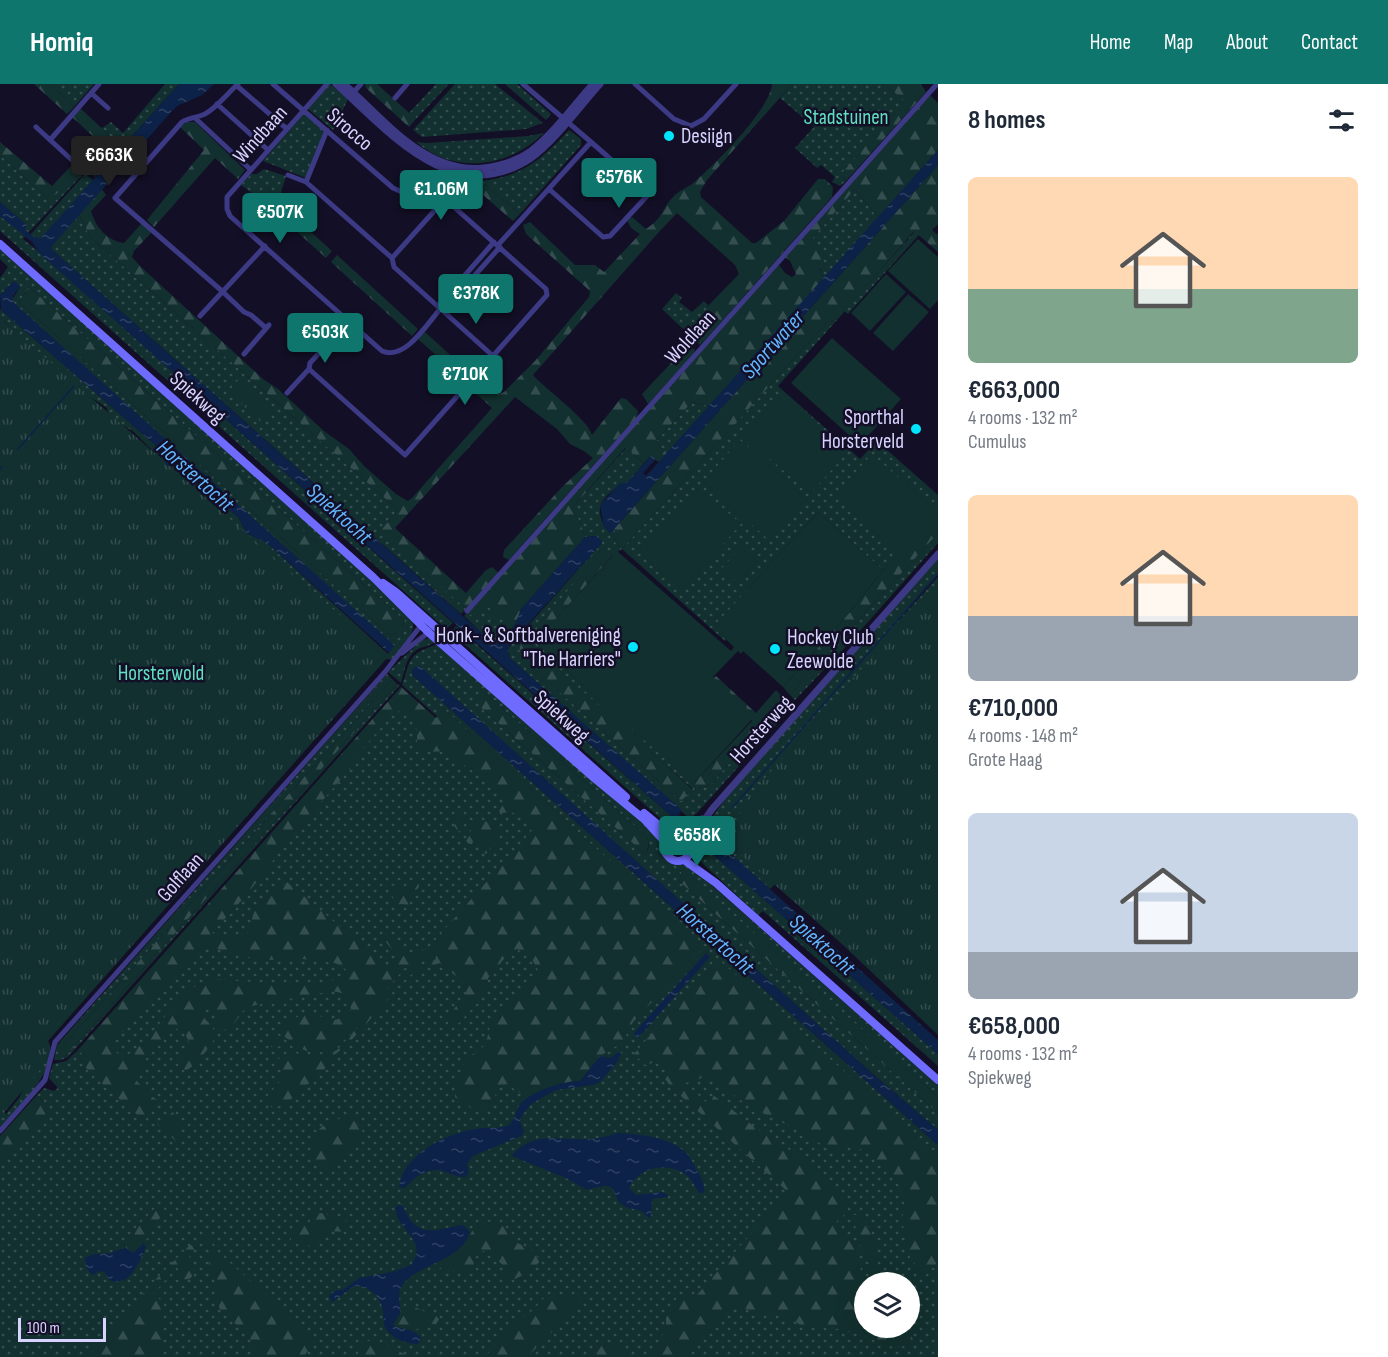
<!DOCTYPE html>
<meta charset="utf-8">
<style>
:root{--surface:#fff;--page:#f2f2f3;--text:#1f2937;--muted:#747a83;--accent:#0f766e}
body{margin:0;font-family:"Sofia Sans Condensed",sans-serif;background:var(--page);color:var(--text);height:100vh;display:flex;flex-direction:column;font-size:22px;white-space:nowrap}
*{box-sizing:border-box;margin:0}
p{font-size:20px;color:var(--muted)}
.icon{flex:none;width:33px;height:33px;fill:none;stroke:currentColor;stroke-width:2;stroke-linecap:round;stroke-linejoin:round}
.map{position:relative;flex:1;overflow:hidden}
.details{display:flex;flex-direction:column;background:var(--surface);width:450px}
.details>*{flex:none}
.buttons{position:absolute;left:854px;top:1188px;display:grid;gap:12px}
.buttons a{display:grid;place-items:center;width:66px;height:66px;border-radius:50%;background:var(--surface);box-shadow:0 6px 24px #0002;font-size:30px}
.scale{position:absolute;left:18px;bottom:15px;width:88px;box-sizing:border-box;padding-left:6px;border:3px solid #d9d4ff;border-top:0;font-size:16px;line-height:21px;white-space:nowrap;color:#d9d4ff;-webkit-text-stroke:4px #130f26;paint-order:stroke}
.price{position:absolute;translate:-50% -51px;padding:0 14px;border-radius:6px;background:var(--accent);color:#fff;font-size:20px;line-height:39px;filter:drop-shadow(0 2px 3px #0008)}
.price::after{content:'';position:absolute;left:50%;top:36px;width:18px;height:14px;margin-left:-9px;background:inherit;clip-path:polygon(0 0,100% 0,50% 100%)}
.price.on{background:#222;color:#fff}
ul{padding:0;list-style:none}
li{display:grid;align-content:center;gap:12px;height:318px;padding:0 30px}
li span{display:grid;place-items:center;height:186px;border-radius:9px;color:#555}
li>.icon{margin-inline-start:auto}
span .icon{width:108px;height:108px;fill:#fffc;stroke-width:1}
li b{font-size:26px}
h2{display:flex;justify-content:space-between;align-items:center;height:72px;padding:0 30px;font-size:26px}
header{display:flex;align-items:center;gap:36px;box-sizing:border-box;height:84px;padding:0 30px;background:var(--accent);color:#fff}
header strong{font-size:28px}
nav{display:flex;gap:33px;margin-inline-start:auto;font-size:21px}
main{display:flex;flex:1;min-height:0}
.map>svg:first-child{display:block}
.grass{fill:url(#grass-dots);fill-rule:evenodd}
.forest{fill:url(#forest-firs);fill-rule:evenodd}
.park{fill:url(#park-tufts)}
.pitch{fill:#12302f}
.water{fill:url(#water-ripples)}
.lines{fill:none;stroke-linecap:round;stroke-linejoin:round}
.stream{stroke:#0c2248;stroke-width:1.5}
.minor{stroke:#3d3a85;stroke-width:5}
.tertiary{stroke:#3d3a85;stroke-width:7}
.secondary{stroke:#6f6bff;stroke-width:8}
.poi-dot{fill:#00e5ff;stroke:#130f26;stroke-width:2}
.labels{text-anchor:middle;stroke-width:5;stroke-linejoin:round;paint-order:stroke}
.park-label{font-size:21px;fill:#5fe0c0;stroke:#130f26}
.street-label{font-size:21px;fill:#d9d4ff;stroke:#130f26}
.poi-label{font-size:21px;fill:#d9d4ff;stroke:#130f26;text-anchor:start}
.water-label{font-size:22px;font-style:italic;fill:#62b6ff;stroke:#130f26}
</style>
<header>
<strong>Homiq</strong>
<nav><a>Home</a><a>Map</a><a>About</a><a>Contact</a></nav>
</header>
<main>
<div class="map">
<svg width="938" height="1273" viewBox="0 0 938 1273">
<defs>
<pattern id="grass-dots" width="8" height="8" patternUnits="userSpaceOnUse" patternTransform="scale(1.5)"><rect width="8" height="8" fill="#12302f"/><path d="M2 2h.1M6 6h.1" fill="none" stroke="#344d4e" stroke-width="1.8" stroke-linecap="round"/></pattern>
<pattern id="forest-firs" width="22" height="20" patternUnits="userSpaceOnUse" patternTransform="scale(1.5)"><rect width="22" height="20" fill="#12302f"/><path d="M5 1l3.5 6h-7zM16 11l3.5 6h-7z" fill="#344d4e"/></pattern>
<pattern id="park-tufts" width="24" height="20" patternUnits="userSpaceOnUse" patternTransform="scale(1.5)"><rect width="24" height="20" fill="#12302f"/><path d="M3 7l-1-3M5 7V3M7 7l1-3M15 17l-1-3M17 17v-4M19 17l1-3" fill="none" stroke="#344d4e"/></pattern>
<pattern id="water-ripples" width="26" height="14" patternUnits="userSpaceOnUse" patternTransform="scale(1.5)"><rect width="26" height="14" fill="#0c2248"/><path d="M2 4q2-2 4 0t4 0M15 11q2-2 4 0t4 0" fill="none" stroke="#2f4163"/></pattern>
</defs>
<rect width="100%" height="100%" fill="#130f26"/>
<path class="grass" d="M51 0H94L74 23Z
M165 0H179L95 93 82 82 109 51 102 44 111 38 123 49Z
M330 0 348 15 333 46 308 25Z
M436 0H449L416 35 409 29Z
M455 0H495L543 39 526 45 422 53 413 46Z
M505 0H517L551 30 546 36Z
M792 0H883L902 14 905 18 842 89 843 94 846 97 840 102 832 98 835 93 821 81 817 84 795 64 814 43 780 14Z
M304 30 324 47 306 94 263 77Z
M569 46 581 55V61L520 130 481 97C522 93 542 75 569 46Z
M544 49C508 84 455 91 416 58L427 59 528 52Z
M0 71 46 113 57 109 79 85 84 89 28 149 25 145 26 141 0 118Z
M264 85 286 92 278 118 271 112 264 118 241 101 251 90H257Z
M85 90 93 96 41 155H37L30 151Z
M855 105 878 134 824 194 810 157Z
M79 130 90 153 396 424 397 427 382 445 464 523 466 525 461 530 50 164Z
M0 132 22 149 25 153 23 155 38 167 453 539 446 545 0 147Z
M915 147 919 151 848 230 844 227Z
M0 165 375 498C383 506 412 530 413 539 415 551 399 567 392 576L383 574 300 498 277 484 267 471 241 454 230 444 219 424 182 395 160 393 154 380V368L133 347 111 335 106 323 90 313 82 311 25 364 17 367 10 364 13 352 64 295 60 288 37 270 4 237 0 238V225L162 367 167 382H180L184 386 185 393 199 400 239 434 246 449 267 459 388 570 394 562 17 222 12 216 20 203 14 197 0 211V194L8 183 0 175ZM29 203 405 537 394 551 387 549 19 218Z
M676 209 682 214 679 218 692 228 704 217 708 221 706 224 711 234 706 255 700 261 662 225Z
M838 235 778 302 860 375 877 357 938 411V433L883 486 818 428 746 507 759 518 725 557 622 465 612 472 604 465 520 562 535 586 681 717 693 705 637 656 641 652 700 704 711 700 786 616 791 621 785 631 697 729 690 735 511 575 507 565 602 459 596 452 585 453 580 438 572 424 627 363C634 366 633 374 644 379L628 399C619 400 604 412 601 421 597 430 604 443 610 449L614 445 618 453 613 456 622 465 827 238Z
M692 318 709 322 667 369 659 362 657 356Z
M938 449V459L852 556 795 616 790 611Z
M938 475V490L895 541 938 493V506L781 794 770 805 713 755 707 757 705 763 938 970V982L763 827 758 831 700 777 694 768 693 760 728 711Z
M490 517V534L493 539 502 533 506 539 504 544 508 550 500 557 494 558 486 553 464 532 468 528Z
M456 542 670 731 675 734 679 731 688 739 671 744 451 548Z
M428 554 436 557C430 562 424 562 418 565 405 573 405 587 401 599L388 588 421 557Z
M535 558 636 648 633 653 532 562Z
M439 559 645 740 661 759 662 770 666 776 672 779 690 782 938 1001V1013L682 786 679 797 938 1029V1046L874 991 420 583 413 584 412 591 938 1061V1273H0V1068L44 1018 37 1011 44 1004 54 1007 58 1004 49 994 53 980 66 977 77 967 84 970 86 973 395 626C409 619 424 626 437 635L625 791 444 625 438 633 402 601C407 589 407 573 421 567 427 563 433 563 439 559ZM484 608 647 753C649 760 650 765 645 770L480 623ZM864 1198H909V1244H864Z
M387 590 392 595 60 965 57 973H64L73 964 397 600 400 601 68 973 61 976H54L57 961Z
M48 956C61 984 17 1024 0 1044V1025L6 1030 19 1014Z"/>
<path class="forest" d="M34 0H51L74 23 67 30Z
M365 0H377L416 35 409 43 366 4Z
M772 0H792L707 96 700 108 701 113 752 159H756L784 137 818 95H825L833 103 832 113 706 255 702 258 699 250 701 241 711 234 706 224 739 190 735 181 677 129 658 149 533 291C546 306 588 335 592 351L621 314 626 315 638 327 637 333C594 381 551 428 509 476L503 473 504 466 563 402 593 374 584 367 570 360 557 345 515 313 395 444 466 509 486 486 492 483 499 489 466 525 384 452 382 445 397 427 396 424 90 153 79 130 102 105 106 111 91 127C95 142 107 157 124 159L142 139 149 145 151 149 134 167 132 173 140 182 263 295 278 305 324 347 349 365 365 383 396 410 408 417 412 414 492 324 472 306 479 297H483L499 310 504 308 535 277 589 213 590 207 526 150 523 141 530 138 575 181H595L604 188 640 150 631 144 627 136 632 133 646 145C664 133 661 126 673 113 678 107 685 105 692 100 713 83 770 26 772 0Z
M883 0H921L926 8 846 97 842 92V89L904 18 902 14Z
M929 10 938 19V66L878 134 855 105 810 157 824 175 819 182 824 194 709 322 692 318 657 356 659 362 667 369 659 378 650 373 644 379C634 374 633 366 626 363L572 424 580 438 585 453 521 525 516 539 508 550 504 544 506 539 502 534 493 539 490 534V518L474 534 468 528 779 181 785 189 792 193 796 190 790 177 785 173Z
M80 24 109 51 82 82 76 76 95 54 72 33Z
M187 38H195L245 86 238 95 215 74 154 143 147 136 204 66 180 43Z
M0 58 52 102 73 80 79 85C71 94 59 114 46 113L0 71Z
M938 81V140L932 146 938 151V168L914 147 838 235 827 238 622 465 613 456 618 453 614 445Z
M467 97H481L520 130 513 137Z
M271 112 332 167 326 174 264 118Z
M337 171 418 245 412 252 331 178Z
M29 203 405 537 394 551 387 549 19 218Z
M425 248 472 291 466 298 418 255Z
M688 261 695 266 694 270 648 320 642 310Z
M938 432V449L790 611 783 603 850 528 883 486Z
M604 464 612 472 532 562 633 652 687 588 693 593 638 656 693 706 681 717 519 572 520 562Z
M716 592 756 629 776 606 786 616 711 700 700 704 693 700 752 637 711 597Z
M392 595 397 600 73 964 64 973H57L60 965Z
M401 603 436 634 444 625 704 863 633 938 623 958 600 972 580 997 565 999 528 1013 506 1000 496 1006 495 1016 484 1024 474 1026 455 1013C455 1000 460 985 468 974 471 969 479 969 482 964 490 954 487 947 492 938 503 918 523 904 539 888L533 877 517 865 508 870 488 894 487 909 455 943 448 940 450 931 467 906 463 898 440 879 416 887 397 902 386 918 347 961 333 972 328 982 293 1014 275 1024 271 1023 268 1016H264L286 990 274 977 287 971 291 966 284 962 269 963 274 947C282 954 290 965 299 971 309 977 328 971 337 966L408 887 436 875 435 872 405 884 335 963C309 978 295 960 276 946 286 936 302 929 316 931 322 932 329 937 334 936 341 935 347 930 351 926 350 910 347 910 332 907L246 923 233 941 219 949 214 938 215 929 212 923 200 929 212 943 217 951C208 965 200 977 186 987L177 984 189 958 185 950 175 944 143 978 146 981 134 994 151 1012 159 1017 156 1023 144 1037 88 987 84 980 86 973 84 970 77 967ZM405 626 414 631 417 649V662L425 668 448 667 456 675 485 696 505 719 496 725 501 729C517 727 524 731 534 744L429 863C413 872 413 871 399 860 394 856 387 854 382 851 386 861 395 866 400 876L390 885 287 798 254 828 247 853H230L212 849 241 817 269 783 281 764 350 685V679L394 629ZM204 861 259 876 303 875 335 879 352 889C326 907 245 897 212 895 183 902 165 935 146 956 139 963 131 968 123 974L116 968 111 959 134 937Z
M484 608 647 753C649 760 649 765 645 770L480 623V612Z
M461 726 471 737 478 734 501 744 498 751 497 760H489L490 766 486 770 481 767V757L479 755 469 760 465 756 469 752 472 743 466 738 459 748 454 742 459 733 458 729Z
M682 785 938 1013V1029L679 797Z
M417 795 419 803 414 809 408 821 398 820C392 813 390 810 393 801L403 807 406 805 410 797Z
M717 874 938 1071V1186L936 1180 924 1193 908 1170 902 1136 904 1118 901 1103 874 1074 859 1064 839 1061 844 1066 841 1073 809 1052 746 1020 715 997 702 994 685 999 706 1018 713 1011 756 1044 811 1080 847 1115 848 1127 833 1141 856 1163 864 1200V1244H907L916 1261 893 1263 863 1251 838 1245 801 1242 795 1237 773 1228 758 1231 746 1225 729 1224 705 1254 686 1273H654L666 1241V1226L678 1213 696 1212 788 1108 672 1004 665 995 669 985 656 978 645 981 634 970Z
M37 1011 50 1024 48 1029 0 1083V1052Z
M173 1028C178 1038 184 1048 177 1058L157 1040Z
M351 1031 365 1051 329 1085 317 1079 312 1072C310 1042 326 1039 351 1031Z
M159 1120 166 1127C153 1139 148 1161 133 1169L126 1164 127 1153Z
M322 1129 345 1135 348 1141 346 1148 328 1147 311 1162 291 1158V1145L309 1140 312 1130Z
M853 1131H862C874 1155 881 1161 877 1188L887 1198H870L869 1197V1182L872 1181 859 1159Z
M486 1137 504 1142 514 1157 533 1167 540 1177 532 1187 506 1199 500 1195 503 1189 504 1182 485 1166 474 1174 473 1190 454 1188 450 1185 443 1190 439 1187C444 1182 445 1176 449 1171 453 1167 459 1164 464 1159 474 1150 470 1141 486 1137Z
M207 1153 216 1166 314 1255 315 1259 303 1273H254L253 1260 247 1250 220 1226 217 1215 218 1205 209 1182V1166L202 1159Z
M190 1161 196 1163 189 1171 194 1191 189 1195 182 1196 177 1183 154 1209 164 1220 161 1256 162 1273H88L156 1195Z
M556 1211H578L582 1218 527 1273H485L511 1242 533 1226 544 1214Z
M407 1220 440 1234 436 1240 424 1241 414 1247C407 1244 400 1246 393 1241L394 1238Z
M372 1255 411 1273H358L359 1263Z
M603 1258 625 1262 627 1273H593Z"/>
<path class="park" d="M0 234 388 573 47 958 40 986 4 1029 0 1026Z
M239 295 272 325 261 338 228 308Z
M938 498V951L843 861 733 764 742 720Z"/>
<path class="pitch" d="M918 155 938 173V216L930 225 888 187Z
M886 190 906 208 870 247 851 229Z
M908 210 929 228 893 267 873 249Z
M832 254 901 315 860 361 791 299Z
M780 311 846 370 810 410 744 352Z
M740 356 806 414 769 456 703 398Z
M872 370 938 429 900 471 834 412Z
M699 403 741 440 682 506 640 469Z
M818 428 883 486 850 528 783 603 743 567 741 570 738 567 713 593 755 632 693 700 535 558 617 467 731 567 734 563 713 543Z
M741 463 758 477 738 499 722 484Z"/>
<path class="water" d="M179 0H214L202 11 177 22 172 27 50 164 486 553 494 558C509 556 517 538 521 525L585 453 596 452 602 457V459L509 561 508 569 511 575 682 726 676 734 670 731 57 185 40 170 32 158 0 132V118L27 141 25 145C29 150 35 155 41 154Z
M938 66V81L614 445 610 449 604 443 600 421 619 400 628 398 650 373 653 372 655 376 643 389 646 392Z
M14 197 20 203 13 212 14 219 391 558 394 562 389 569 267 459 246 449 239 434 199 400 185 393 184 386 180 382H167L162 367 1 226 0 211Z
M420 582 874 991 938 1046V1061L412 591 413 584Z
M713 754 938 956V970L705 763 707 757Z
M706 869 710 873 638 954 633 950Z
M618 968 622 969 618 975 619 976 600 998 593 1001 556 1006 531 1020 521 1033 520 1037 524 1048 521 1052 473 1072 467 1080 469 1088 466 1093C455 1094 448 1087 438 1086 425 1085 412 1095 405 1104L399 1103C403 1070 446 1050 475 1045 485 1043 497 1045 507 1042 515 1039 515 1026 521 1019 531 1008 564 996 580 997L600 972 611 974Z
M618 1049C639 1050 672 1053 687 1070 691 1074 694 1081 697 1086 701 1093 705 1101 704 1109H699C696 1104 692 1096 688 1092 670 1077 638 1082 629 1104L636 1111 662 1108 668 1111V1113L652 1115 651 1133 649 1134C637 1121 635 1128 624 1122 608 1111 624 1094 587 1106L566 1094 512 1072C531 1046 564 1057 591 1055 600 1055 610 1051 618 1049Z
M401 1120C405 1125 407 1132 411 1137 426 1154 444 1143 463 1141L470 1148C461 1177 422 1179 405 1198 395 1208 401 1217 400 1229 399 1233 395 1237 393 1241 404 1248 409 1241 421 1254L418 1260C407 1260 390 1254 385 1243 383 1238 384 1234 383 1229 382 1213 370 1202 354 1202L332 1218 329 1212 335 1207 344 1205 359 1194 392 1188 411 1181C430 1155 394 1146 396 1123Z
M144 1159 146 1163C139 1178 130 1204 109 1196L105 1188 100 1187 92 1191 86 1183 85 1174C94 1168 100 1171 110 1169 116 1167 121 1165 126 1164L133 1169Z"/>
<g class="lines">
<path class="stream" d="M18 365 74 302
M0 385 2 382
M732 724 938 490"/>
<path class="minor" d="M238 0C227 10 217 23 205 30 197 34 190 33 182 38L115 114 222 207 244 228 251 231 266 244
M273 0 393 104 437 124
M327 0 227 113V125L230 132 382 267C405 277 427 240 441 224
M635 0 674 35 691 42 704 35 736 0
M236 1 287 45
M91 9 108 24
M352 10 361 0
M395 14 407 0
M217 20 268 66
M195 34 251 86
M36 43 86 89
M50 56 99 0
M288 91 306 98 392 174 394 183 493 272
M306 98 327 46
M549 105 603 153 610 152 647 112V107L591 58
M498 161 591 58 523 0
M438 222 494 158
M443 227 500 163
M200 232 265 162
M244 270 269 241
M309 285 405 371 547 211 546 205 445 115 392 174
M287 309 309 285 310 279 348 237
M467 527 937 0
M402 569 424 552 433 542
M0 1047 45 996 55 958 385 588 422 540"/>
<path class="tertiary" d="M336 0C389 48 453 126 531 74 554 58 581 21 600 0
M344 0C384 35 426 91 484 84 500 82 517 77 531 67 554 49 573 22 593 0
M684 752 702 735
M689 757 713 724 938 470"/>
<path class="secondary" d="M0 160 373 493 428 548 594 694 645 736 665 758
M383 499 396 508 626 713
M644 729 672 752
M665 764a13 13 0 1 1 26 0a13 13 0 1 1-26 0Z
M684 776 716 799 938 996"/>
</g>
<g class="poi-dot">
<circle cx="669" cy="52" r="6"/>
<circle cx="916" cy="345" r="6"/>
<circle cx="633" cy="563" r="6"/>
<circle cx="775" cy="565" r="6"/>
</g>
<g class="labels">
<g class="park-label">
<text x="846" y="40">Stadstuinen</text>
<text x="161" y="596">Horsterwold</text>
</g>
<g class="street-label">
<text transform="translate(350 45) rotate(41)" y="7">Sirocco</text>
<text transform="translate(260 50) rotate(-48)" y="7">Windbaan</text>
<text transform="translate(690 253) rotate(-48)" y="7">Woldlaan</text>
<text transform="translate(198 313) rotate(42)" y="7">Spiekweg</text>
<text transform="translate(562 632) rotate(42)" y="7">Spiekweg</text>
<text transform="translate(761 645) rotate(-48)" y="7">Horsterweg</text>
<text transform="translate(180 793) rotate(-48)" y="7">Golflaan</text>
</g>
<g class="poi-label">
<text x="681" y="59">Desiign</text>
<text x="904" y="340" text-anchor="end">Sporthal<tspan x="904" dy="24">Horsterveld</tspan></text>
<text x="621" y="558" text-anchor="end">Honk- &amp; Softbalvereniging<tspan x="621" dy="24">"The Harriers"</tspan></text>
<text x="787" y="560">Hockey Club<tspan x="787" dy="24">Zeewolde</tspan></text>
</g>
<g class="water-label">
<text transform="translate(772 260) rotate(-48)" y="8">Sportwater</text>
<text transform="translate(196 391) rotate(42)" y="8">Horstertocht</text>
<text transform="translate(340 429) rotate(42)" y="8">Spiektocht</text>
<text transform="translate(716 854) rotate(42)" y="8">Horstertocht</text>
<text transform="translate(823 860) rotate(42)" y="8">Spiektocht</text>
</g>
</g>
</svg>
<div class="buttons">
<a><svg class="icon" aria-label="layers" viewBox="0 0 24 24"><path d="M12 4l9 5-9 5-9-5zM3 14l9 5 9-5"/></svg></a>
</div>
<div class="scale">100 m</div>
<b class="price on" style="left:109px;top:103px">€663K</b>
<b class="price" style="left:619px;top:125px">€576K</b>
<b class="price" style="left:441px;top:137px">€1.06M</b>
<b class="price" style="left:280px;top:160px">€507K</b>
<b class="price" style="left:476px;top:241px">€378K</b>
<b class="price" style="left:325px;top:280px">€503K</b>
<b class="price" style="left:465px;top:322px">€710K</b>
<b class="price" style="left:697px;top:783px">€658K</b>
</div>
<section class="details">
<h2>8 homes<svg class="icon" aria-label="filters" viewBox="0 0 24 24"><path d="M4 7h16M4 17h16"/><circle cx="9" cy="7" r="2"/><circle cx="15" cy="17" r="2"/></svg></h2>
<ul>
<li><span style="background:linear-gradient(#ffd9b3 60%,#7fa58c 0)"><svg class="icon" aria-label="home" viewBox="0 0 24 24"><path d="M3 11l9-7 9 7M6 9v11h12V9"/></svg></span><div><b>€663,000</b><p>4 rooms · 132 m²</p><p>Cumulus</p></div></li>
<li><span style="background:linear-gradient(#ffd9b3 65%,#9aa5b1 0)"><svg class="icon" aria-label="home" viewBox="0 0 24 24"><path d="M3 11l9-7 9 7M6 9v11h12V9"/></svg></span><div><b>€710,000</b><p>4 rooms · 148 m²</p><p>Grote Haag</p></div></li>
<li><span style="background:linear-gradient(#c9d6e8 75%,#9aa5b1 0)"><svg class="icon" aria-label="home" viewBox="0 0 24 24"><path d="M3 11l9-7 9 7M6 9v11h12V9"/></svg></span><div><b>€658,000</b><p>4 rooms · 132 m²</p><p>Spiekweg</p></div></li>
</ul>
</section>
</main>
